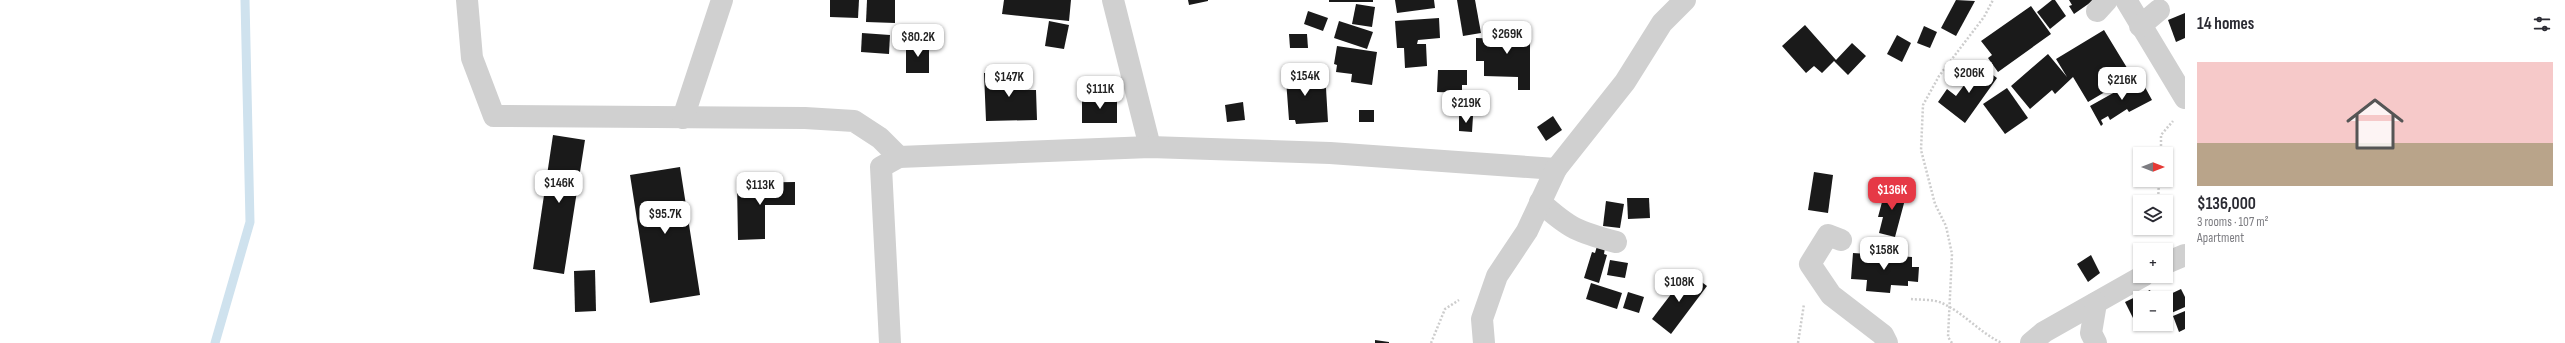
<!DOCTYPE html>
<html lang="en">
<head>
<meta charset="utf-8">
<style>
	body { margin:0; font-family:"Sofia Sans Condensed",sans-serif; background:#f2f2f3; color:#2b2b33; height:100vh; display:flex; flex-direction:column; font-size:15px; white-space:nowrap }
	* { box-sizing:border-box; margin:0 }
	p { font-size:13px; color:#7c7c81 }
	.icon { flex:none; width:22px; height:22px; fill:none; stroke:currentColor; stroke-width:2; stroke-linecap:round; stroke-linejoin:round }
	.map { position:relative; flex:1; overflow:hidden }
	.drawer { display:flex; flex-direction:column; background:#fff; width:380px }
	.drawer>* { flex:none }
	.needle { width:26px; rotate:90deg }
	.fabs { position:absolute; left:2133px; top:147px; display:grid; gap:8px }
	.fabs a { display:grid; place-items:center; width:40px; height:40px; border-radius:0px; background:#fff; box-shadow:0 1px 3px #0004; font-size:20px }
	.price { position:absolute; translate:-50% -34px; padding:0 9px; border-radius:8px; background:#fff; color:#222; font-size:13px; line-height:26px; filter:drop-shadow(0 1px 2px #0008) }
	.price::after { content:''; position:absolute; left:50%; top:24px; width:12px; height:9px; margin-left:-6px; background:inherit; clip-path:polygon(0 0,100% 0,50% 100%) }
	.price.on { background:#e63946; color:#fff }
	ul { padding:0; list-style:none }
	li { display:grid; align-content:center; gap:8px; height:212px; padding:0 12px }
	li+li { border-top:1px solid #e1e1e2 }
	li span { display:grid; place-items:center; height:124px; border-radius:0px; color:#555 }
	li>.icon { margin-inline-start:auto }
	span .icon { width:72px; height:72px; fill:#fffc; stroke-width:1 }
	li b { font-size:17px }
	h2 { display:flex; justify-content:space-between; align-items:center; height:48px; padding:0 12px; font-size:17px }
	main { display:flex; flex:1; min-height:0 }
	.map>svg:first-child { display:block }
	.lines { fill:none; stroke-linecap:round; stroke-linejoin:round }
	.stream { stroke:#cfe2ee; stroke-width:9 }
	.building { fill:#1a1a1a }
	.path { stroke:#cdcdcd; stroke-width:2.5; stroke-dasharray:2 2; stroke-linecap:butt }
	.minor { stroke:#d0d0d0; stroke-width:22 }
</style>
</head>
<body>
<main>
<div class="map">
<svg width="2185" height="343" viewBox="0 0 2185 343">
	<rect width="100%" height="100%" fill="#fff"/>
	<g class="lines">
		<path class="stream" d="M215,343L250,222L245,0"/>
	</g>
	<g class="building">
		<path d="M830,0H859L858,18L830,17Z"/>
		<path d="M867,0H895V23L866,22Z"/>
		<path d="M1004,0H1071L1069,21L1002,14Z"/>
		<path d="M1188,0H1208V1L1189,5Z"/>
		<rect x="1329" y="0" width="44" height="2"/>
		<path d="M1395,0H1434L1435,8L1397,13Z"/>
		<path d="M1457,0H1475L1481,33L1463,36Z"/>
		<path d="M1956,0L1975,1L1956,36L1941,28Z"/>
		<path d="M2052,0H2055L2066,16L2050,29L2037,12Z"/>
		<path d="M2069,0H2094L2074,14L2069,6L2072,5Z"/>
		<path d="M1356,4L1375,7L1372,27L1352,24Z"/>
		<path d="M2031,6L2051,34L1998,72L1988,58L1992,55L1981,41Z"/>
		<path d="M1308,11L1328,18L1323,31L1304,24Z"/>
		<path d="M2185,13V38L2176,42L2168,20Z"/>
		<path d="M1439,18L1440,38L1418,40L1417,44H1426L1427,66L1405,68L1404,48H1397L1395,21Z"/>
		<path d="M1049,21L1069,25L1064,49L1045,46Z"/>
		<path d="M1339,21L1373,32L1367,49L1334,38Z"/>
		<path d="M1805,25L1836,60L1852,43L1866,56L1848,75L1834,61L1822,73L1814,66L1806,73L1782,46Z"/>
		<path d="M1504,26L1530,27V90H1518V77L1484,76V61H1476V38L1504,39Z"/>
		<path d="M1924,26L1937,32L1930,48L1917,43Z"/>
		<path d="M2104,30L2132,76L2088,102L2073,77L2055,94L2052,90L2030,109L2011,86L2048,54L2067,77L2056,59Z"/>
		<path d="M862,33L890,35L889,54L861,52Z"/>
		<path d="M1289,34H1307L1308,48H1290Z"/>
		<path d="M1897,35L1911,43L1902,62L1887,54Z"/>
		<rect x="906" y="43" width="23" height="30"/>
		<path d="M1337,46L1377,52L1372,85L1351,82L1352,74L1336,72L1337,65L1334,64Z"/>
		<path d="M1310,65L1311,89L1326,88L1328,122L1296,124L1295,120H1289L1285,66Z"/>
		<path d="M1979,65L1997,78L1965,123L1938,102L1947,89L1956,96Z"/>
		<path d="M1438,70H1467V85H1462V93L1437,92Z"/>
		<path d="M1025,72L1026,90H1036L1037,120L986,121L984,73Z"/>
		<path d="M2140,78L2152,100L2129,112L2127,109L2110,120L2108,116L2101,120L2103,124L2101,126L2090,106Z"/>
		<path d="M2007,88L2028,118L2005,134L1983,104Z"/>
		<rect x="1082" y="96" width="35" height="27"/>
		<path d="M1243,102L1245,120L1227,122L1225,105Z"/>
		<rect x="1359" y="110" width="15" height="12"/>
		<path d="M1459,116H1473L1472,132L1459,131Z"/>
		<path d="M1553,116L1562,130L1546,141L1537,127Z"/>
		<path d="M553,135L585,140L564,274L533,269Z"/>
		<path d="M680,167L700,295L650,303L630,175Z"/>
		<path d="M1814,172L1833,175L1828,213L1808,210Z"/>
		<path d="M795,182V205H765V239L738,240L737,183Z"/>
		<path d="M1886,187L1907,192L1895,237L1879,233L1883,217H1878Z"/>
		<path d="M1627,198H1649L1650,218L1628,219Z"/>
		<path d="M1606,201L1624,204L1620,228L1603,226Z"/>
		<path d="M1597,246L1605,248L1604,254L1607,255L1599,283L1584,278L1592,252L1595,253Z"/>
		<path d="M1853,253L1912,257V267H1919L1918,282L1908,281V286L1891,285L1890,293L1866,291L1867,280L1851,279Z"/>
		<path d="M2091,255L2100,273L2088,282L2077,264Z"/>
		<path d="M1610,260L1628,263L1625,278L1607,275Z"/>
		<path d="M595,270L596,311L575,312L574,271Z"/>
		<path d="M1688,272L1707,286L1671,334L1652,319Z"/>
		<path d="M1591,283L1622,293L1617,309L1586,299Z"/>
		<path d="M2181,289L2185,297V307L2169,314L2166,308V298H2162Z"/>
		<path d="M2150,290L2153,298H2140V324H2148L2138,328L2125,302Z"/>
		<path d="M1628,292L1644,297L1639,313L1623,308Z"/>
		<path d="M2185,311V329L2179,332L2173,316Z"/>
		<path d="M1375,340L1389,342V343H1375Z"/>
	</g>
	<g class="lines">
		<g class="path">
			<path d="M2161,154V135L2173,121"/>
			<path d="M2158,202L2159,180"/>
			<path d="M2161,228L2164,235"/>
			<path d="M1911,299C1920,300 1933,299 1942,303C1964,313 1980,333 2002,343"/>
			<path d="M1431,343L1445,309L1459,300"/>
			<path d="M1798,343L1804,304"/>
			<path d="M1952,343L1948,337L1952,254L1946,226L1935,204L1921,150L1923,105L1939,76L1984,17L1993,0"/>
		</g>
		<g class="minor">
			<path d="M467,0L472,58L494,116L805,118L854,121L880,138L899,157"/>
			<path d="M1113,0L1150,147"/>
			<path d="M2126,0L2185,98"/>
			<path d="M2097,11L2107,0"/>
			<path d="M2140,26L2159,10"/>
			<path d="M683,118L722,0"/>
			<path d="M1540,202C1570,229 1578,232 1616,242"/>
			<path d="M1841,240L1828,235L1810,264L1831,295L1883,335L1887,343"/>
			<path d="M2166,263L2185,255"/>
			<path d="M890,343L881,167L899,157L1150,147L1330,153L1556,169"/>
			<path d="M1484,343L1482,319L1497,276L1527,231L1556,169L1625,82L1662,23L1685,0"/>
			<path d="M2031,343L2044,332L2143,276"/>
			<path d="M2096,343L2091,333L2096,303"/>
		</g>
	</g>
</svg>
<div class="fabs">
<a><svg class="needle" viewBox="-14 -14 28 28"><path d="M0-13l5 13h-10z" fill="#e53935"/><path d="M0 13l5-13h-10z" fill="#7c7c81"/></svg></a>
<a><svg class="icon" aria-label="layers" viewBox="0 0 24 24"><path d="M12 4l9 5-9 5-9-5zM3 14l9 5 9-5"/></svg></a>
<a>+</a>
<a>−</a>
</div>
<b class="price" style="left:1507px;top:55px">$269K</b>
<b class="price" style="left:918px;top:58px">$80.2K</b>
<b class="price" style="left:1969px;top:94px">$206K</b>
<b class="price" style="left:1305px;top:97px">$154K</b>
<b class="price" style="left:1009px;top:98px">$147K</b>
<b class="price" style="left:2122px;top:101px">$216K</b>
<b class="price" style="left:1100px;top:110px">$111K</b>
<b class="price" style="left:1466px;top:124px">$219K</b>
<b class="price" style="left:559px;top:204px">$146K</b>
<b class="price" style="left:760px;top:206px">$113K</b>
<b class="price on" style="left:1892px;top:211px">$136K</b>
<b class="price" style="left:665px;top:235px">$95.7K</b>
<b class="price" style="left:1884px;top:271px">$158K</b>
<b class="price" style="left:1679px;top:303px">$108K</b>
</div>
<section class="drawer">
<h2>14 homes<svg class="icon" aria-label="filters" viewBox="0 0 24 24"><path d="M4 7h16M4 17h16"/><circle cx="9" cy="7" r="2"/><circle cx="15" cy="17" r="2"/></svg></h2>
<ul>
<li><span style="background:linear-gradient(#f6c9c9 65%,#b9a48a 0)"><svg class="icon" aria-label="home" viewBox="0 0 24 24"><path d="M3 11l9-7 9 7M6 9v11h12V9"/></svg></span><div><b>$136,000</b><p>3 rooms · 107 m²</p><p>Apartment</p></div></li>
</ul>
</section>
</main>
</body>
</html>
